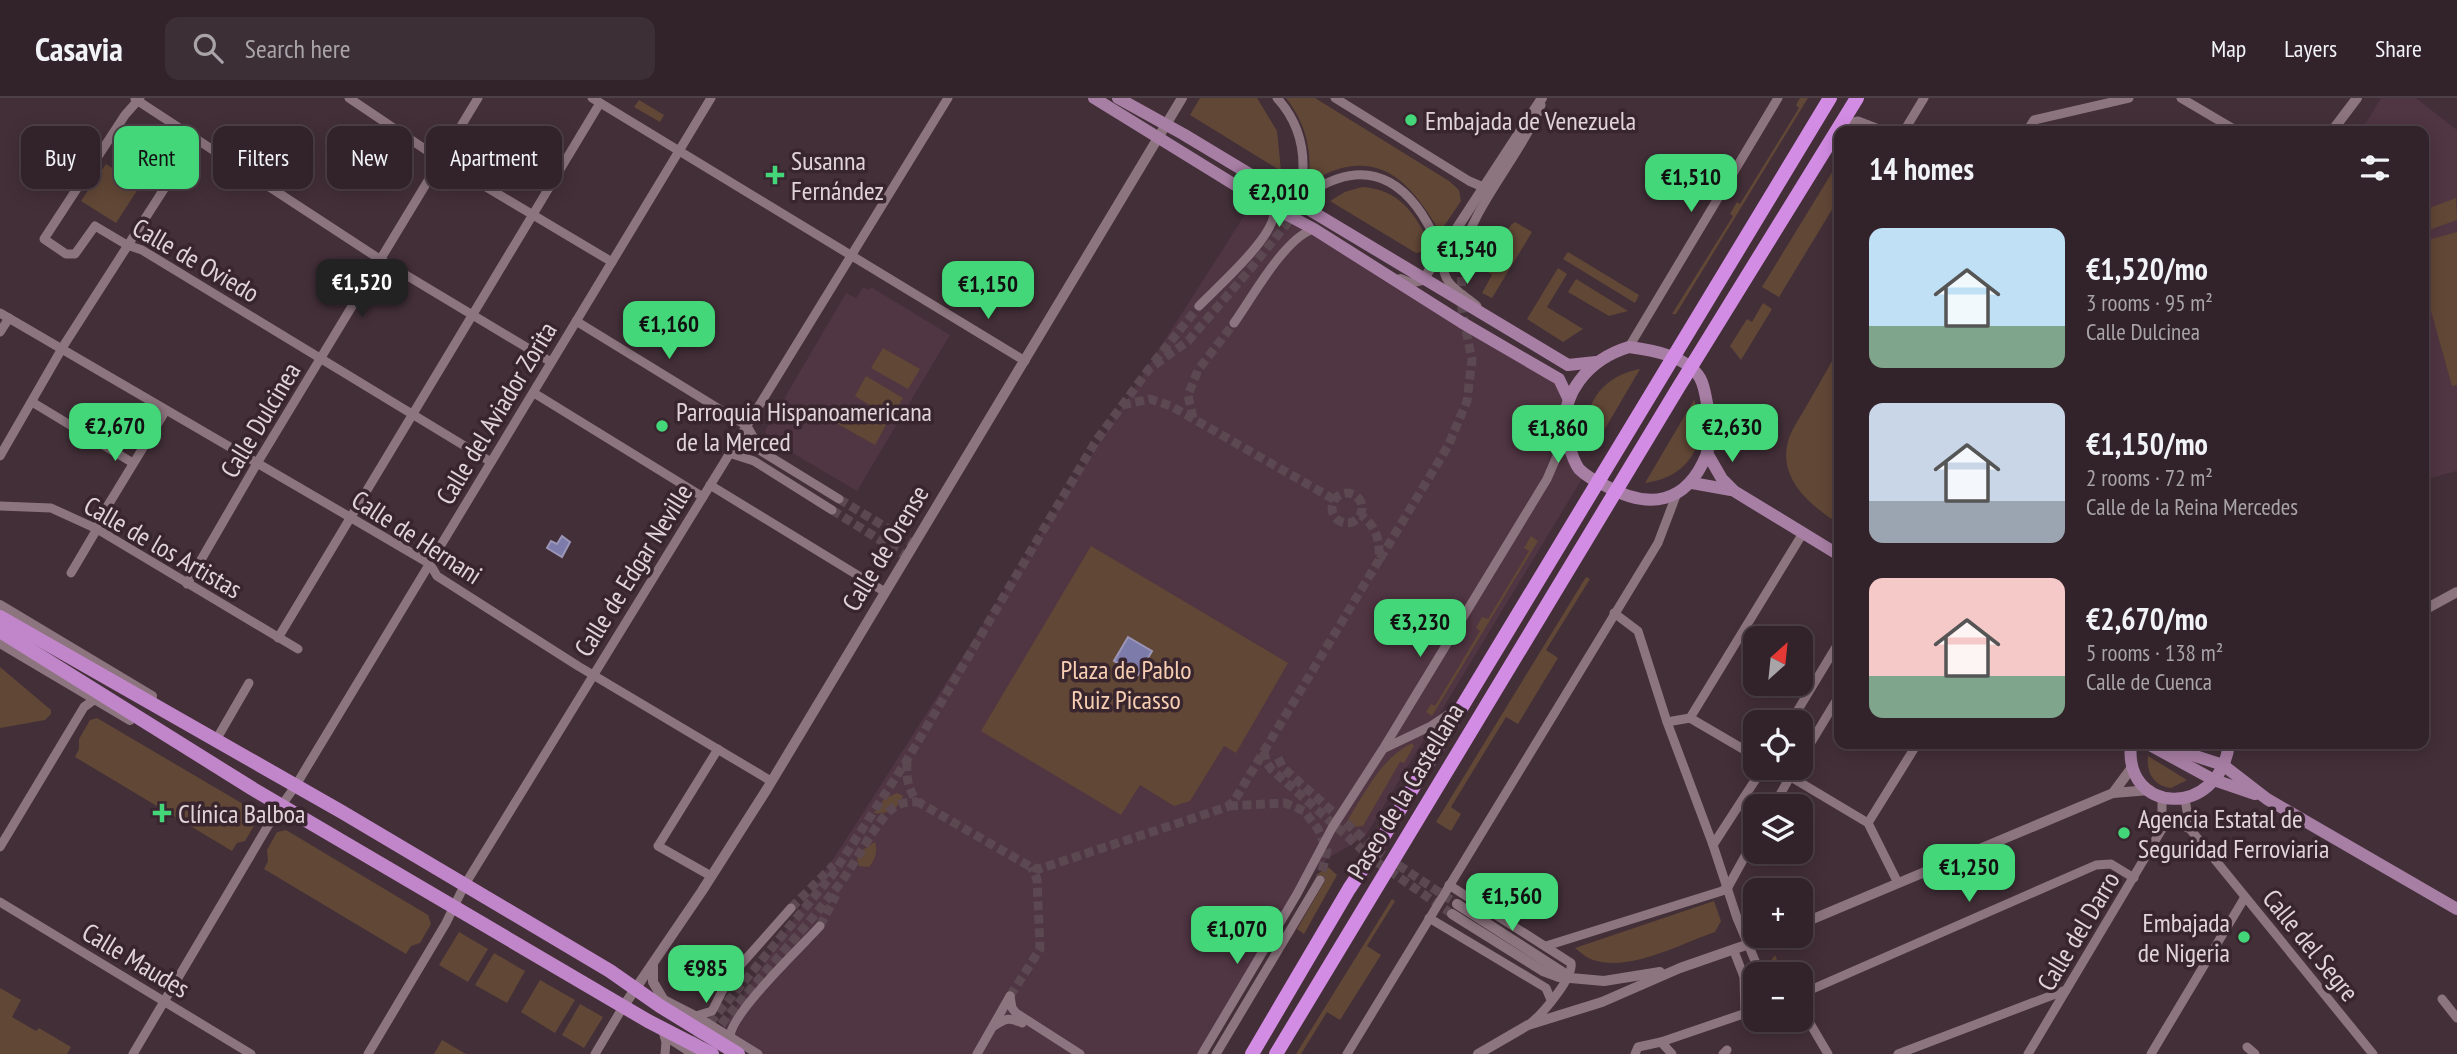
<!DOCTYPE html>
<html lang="en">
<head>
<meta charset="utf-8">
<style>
	body { margin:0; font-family:"PT Sans Narrow",sans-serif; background:#3d2f36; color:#f1f3f6; height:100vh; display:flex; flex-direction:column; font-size:26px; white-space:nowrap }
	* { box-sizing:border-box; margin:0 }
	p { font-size:23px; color:#a8a4a8 }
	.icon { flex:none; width:38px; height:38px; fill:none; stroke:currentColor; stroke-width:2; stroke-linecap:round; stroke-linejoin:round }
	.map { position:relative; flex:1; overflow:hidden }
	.drawer { position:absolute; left:1834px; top:28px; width:595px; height:623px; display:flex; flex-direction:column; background:#32232a; border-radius:14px; box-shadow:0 4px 18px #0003,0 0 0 2px #4d4047 }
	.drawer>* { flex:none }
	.guide { position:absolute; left:21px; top:28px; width:665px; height:63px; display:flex; gap:14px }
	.needle { width:46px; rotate:27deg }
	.fabs { position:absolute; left:1743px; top:528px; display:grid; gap:14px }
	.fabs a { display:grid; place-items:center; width:70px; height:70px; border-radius:14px; background:#32232a; box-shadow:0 4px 18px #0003,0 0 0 2px #4d4047; font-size:35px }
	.price { position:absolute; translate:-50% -60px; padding:0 16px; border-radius:14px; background:#44d77a; color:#111; font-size:23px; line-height:46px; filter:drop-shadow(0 2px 4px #0008) }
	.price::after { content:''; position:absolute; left:50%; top:42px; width:21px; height:16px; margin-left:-10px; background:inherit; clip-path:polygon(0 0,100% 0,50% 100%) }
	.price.selected { background:#222; color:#fff }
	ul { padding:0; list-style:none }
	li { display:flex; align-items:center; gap:21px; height:175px; padding:0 35px }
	li span { display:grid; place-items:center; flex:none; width:196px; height:140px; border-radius:14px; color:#555 }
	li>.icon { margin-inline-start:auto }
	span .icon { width:84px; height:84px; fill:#fffc; stroke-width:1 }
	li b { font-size:30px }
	h2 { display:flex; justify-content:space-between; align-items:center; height:84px; padding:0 35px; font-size:30px }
	.tag { padding:0 24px; border-radius:14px; background:#32232a; box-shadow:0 4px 18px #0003,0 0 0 2px #4d4047; font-size:24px; line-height:63px }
	.tag.selected { background:#44d77a; color:#111 }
	header { display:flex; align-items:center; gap:42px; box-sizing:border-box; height:98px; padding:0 35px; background:#32232a; border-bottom:2px solid #4d4047 }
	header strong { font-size:33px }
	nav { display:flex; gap:38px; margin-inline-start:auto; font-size:24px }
	.search { width:490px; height:63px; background:#3d2f36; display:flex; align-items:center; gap:18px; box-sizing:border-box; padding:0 24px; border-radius:14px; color:#a8a4a8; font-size:26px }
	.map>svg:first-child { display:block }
	.built { fill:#503542 }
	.green { fill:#614736 }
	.water { fill:#7d7baa; stroke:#9b96b8; stroke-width:2 }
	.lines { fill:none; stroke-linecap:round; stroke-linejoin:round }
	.minor-tunnel { stroke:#5b4850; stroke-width:9; stroke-dasharray:9 4.5; stroke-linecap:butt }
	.minor { stroke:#8d757f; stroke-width:9 }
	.tertiary { stroke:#8d757f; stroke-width:10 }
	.secondary { stroke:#a77ea4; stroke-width:12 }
	.primary { stroke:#c186ca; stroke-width:14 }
	.trunk { stroke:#d28ce3; stroke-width:14 }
	.poi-dot { fill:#44d77a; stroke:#38252e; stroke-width:2.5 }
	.labels { text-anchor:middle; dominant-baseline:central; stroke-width:7; stroke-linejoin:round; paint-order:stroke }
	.poi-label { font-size:26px; fill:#e1d4d9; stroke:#38252e; text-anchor:start }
	.street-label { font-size:26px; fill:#e1d4d9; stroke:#38252e }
	.park-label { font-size:26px; fill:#f8ceb3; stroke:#38252e }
</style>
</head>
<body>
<header>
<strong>Casavia</strong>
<div class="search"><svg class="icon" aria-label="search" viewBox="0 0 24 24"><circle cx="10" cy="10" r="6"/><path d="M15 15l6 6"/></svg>Search here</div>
<nav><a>Map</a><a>Layers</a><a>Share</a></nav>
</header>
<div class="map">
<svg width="2457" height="956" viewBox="0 0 2457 956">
	<rect width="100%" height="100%" fill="#432f38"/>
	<g class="built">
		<path d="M2381,0H2416L2457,32V373L2424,382V33H2361Z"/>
		<path d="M1252,98L1552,277L1569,302L1566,337L1585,376L1365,739L1328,760L1312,776L1202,956H758L718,936L852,732L1244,118Z"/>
		<path d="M863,189L869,192L871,189L950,237L857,393L767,340L765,333L846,195L856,200Z"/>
	</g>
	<g class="green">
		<path d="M1200,0H1257L1277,33L1281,73L1190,17Z"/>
		<path d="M1286,0H1315L1449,83L1459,92L1461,103L1440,134C1415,92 1386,52 1330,74C1322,77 1315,85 1308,89C1313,55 1307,27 1286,0Z"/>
		<path d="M1800,0H1808L1676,216H1672L1733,118L1730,116L1737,104L1740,106L1799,10L1796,7Z"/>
		<path d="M639,2L664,17L660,24L634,9Z"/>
		<path d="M1839,63V100L1779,199L1762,189Z"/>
		<path d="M106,66L140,88L116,125L81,103Z"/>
		<path d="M1362,89C1397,91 1415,114 1428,144L1426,153L1416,155L1330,103L1345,94Z"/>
		<path d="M2456,100L2457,122L2426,133L2424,112Z"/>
		<path d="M1515,124L1532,134L1492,200L1482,195L1492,177L1484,171L1511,127Z"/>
		<path d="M2457,134V287L2452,288L2424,188V143Z"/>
		<path d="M1568,154L1639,197L1635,205L1563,161Z"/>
		<path d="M1558,170L1567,176L1547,209L1583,231L1563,244L1527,221Z"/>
		<path d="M1576,181L1628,213L1609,218L1568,194Z"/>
		<path d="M1763,205L1772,211L1741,262L1730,248L1747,221L1752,224Z"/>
		<path d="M883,250L920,271L908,291L871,270Z"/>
		<path d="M1839,251V426C1810,407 1776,380 1789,340C1793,329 1801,318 1807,307C1818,288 1828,270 1839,251Z"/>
		<path d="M1640,271L1592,353C1576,313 1600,278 1640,271Z"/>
		<path d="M866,278L903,300L891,320L855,298Z"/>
		<path d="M1694,302C1711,344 1689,379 1645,385Z"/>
		<path d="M850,306L886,327L875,347L838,326Z"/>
		<path d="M1531,438L1538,443L1432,618L1426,614L1431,606L1435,608L1480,533L1476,530L1482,519L1488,521L1529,453L1524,450Z"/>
		<path d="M1091,448L1288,565L1236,655L1224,648L1190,703L1174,708L1140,687L1121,717L981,633Z"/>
		<path d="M1586,479L1590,481L1546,552L1558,560L1518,626L1506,619L1451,709L1461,716L1451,733L1436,724Z"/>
		<path d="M0,569L51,612V616L45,622L0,630Z"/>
		<path d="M97,620L255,713L258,721L245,743L237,745L232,753L75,659L79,651V641L90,622Z"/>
		<path d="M1412,645L1414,648L1404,665L1400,664L1363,728L1353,729L1346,725C1365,695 1380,661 1412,645Z"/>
		<path d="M2148,658L2187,682L2171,690C2154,688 2146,675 2148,658Z"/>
		<path d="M897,695L903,698C897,713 889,716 874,715L884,701Z"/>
		<path d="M286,732L428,817L431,826L420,845L411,848L406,856L264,771L268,763L267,752L277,734Z"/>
		<path d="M875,744C878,753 875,762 869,769L859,768L857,761L861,753Z"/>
		<path d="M1328,769L1337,777L1304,836L1297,831L1325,783L1316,777Z"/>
		<path d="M1392,801L1395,803L1367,848L1381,857L1340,922L1327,914L1301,956H1296Z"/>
		<path d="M1714,803L1721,823L1715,834C1680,846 1630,874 1593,862C1587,860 1581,855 1575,850Z"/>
		<path d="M459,834L488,851L468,884L439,867Z"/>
		<path d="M494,855L525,873L507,905L475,887Z"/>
		<path d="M1775,857L1783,877H1769L1766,869Z"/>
		<path d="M540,882L575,902L555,935L521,914Z"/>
		<path d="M0,890L21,902L12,919L36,933L39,930L71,949L67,956H0Z"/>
		<path d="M580,906L603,919L584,950L562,937Z"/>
		<path d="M442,942L466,956H434Z"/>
	</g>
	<g class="water">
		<path d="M562,438L570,444L562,459L547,450L551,443L557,446Z"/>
		<path d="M1128,539L1152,553L1138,577L1114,563Z"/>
	</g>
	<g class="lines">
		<g class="minor-tunnel">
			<path d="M1284,120L1302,84"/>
			<path d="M1154,264L1199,208"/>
			<path d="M1122,307L1150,301L1171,308L1335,402"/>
			<path d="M1193,320L1188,297L1198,272L1234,225"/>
			<circle cx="1347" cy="410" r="15"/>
			<path d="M839,401L915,447"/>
			<path d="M832,412L909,460"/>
			<path d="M1380,461L1448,348L1467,303L1472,262L1462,212L1461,160"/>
			<path d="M1264,653L1266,664L1272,672L1374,762L1452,816"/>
			<path d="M1278,660L1283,670L1380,755L1457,806"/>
			<path d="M907,664C906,680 908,692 918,704L1031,769L1039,771L1227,709L1234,703L1379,462C1380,443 1377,429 1361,417"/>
			<path d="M1229,708L1285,705L1304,713L1318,731L1327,753L1320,782"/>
			<path d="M791,810L834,767"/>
			<path d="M820,828L836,797"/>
			<path d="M1010,898L1040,851L1037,781L1031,769"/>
			<path d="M713,937C754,883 803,835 844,780C856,763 878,721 893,710C900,704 910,704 918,704"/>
			<path d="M684,956L833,776L907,662L1096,343L1149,271L1188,243L1252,169L1314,92"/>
		</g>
		<g class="minor">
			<path d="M140,0L125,17L44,141L66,156H75L95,128L127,147L142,152L491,364"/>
			<path d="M349,0L441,62L612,164"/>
			<path d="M592,0L1025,263"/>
			<path d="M1277,0C1299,24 1306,52 1302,84"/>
			<path d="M1335,0L1469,83L1483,89"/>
			<path d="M2181,0L2237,33"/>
			<path d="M135,1L381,162L551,264"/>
			<path d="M1841,27L1858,23L1884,33"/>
			<path d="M1904,33L1924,0"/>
			<path d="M2027,33L2034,22L2129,0"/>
			<path d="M1314,92C1374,55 1414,90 1438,147C1443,159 1441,173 1448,183C1455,193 1468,200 1477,208"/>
			<path d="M1461,160C1472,108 1521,58 1541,7"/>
			<path d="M1199,208C1216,190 1282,133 1273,110"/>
			<path d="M0,215L420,460L430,466L437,478L578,568L771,683"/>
			<path d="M576,223L747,328L761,353L839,401"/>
			<path d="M1234,225C1252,200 1285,139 1314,131"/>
			<path d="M0,234L9,220"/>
			<path d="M1629,249L1778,0"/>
			<path d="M534,295L703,399"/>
			<path d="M32,304L133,365"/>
			<path d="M729,355L754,363L832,412"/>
			<path d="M0,358L64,247L196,41"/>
			<path d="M710,387L885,494"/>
			<path d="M0,408L51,410L97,431L298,551"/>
			<path d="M71,475L97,431L99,422L166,312"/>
			<path d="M187,486L256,367L478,0"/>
			<path d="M1614,515L1638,533L1667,624L1713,747L1737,820L1761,877"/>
			<path d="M278,540L600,5"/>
			<path d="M1690,620L1803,435"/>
			<path d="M1667,624L1690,620L1755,658"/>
			<path d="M1790,625L1839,544"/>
			<path d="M216,642L249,585"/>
			<path d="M1385,650L1431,628L1458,610"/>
			<path d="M1801,661L1839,598"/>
			<path d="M1776,670L1868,725L1898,785"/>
			<path d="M2162,700V731"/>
			<path d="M2185,701L2190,731"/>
			<path d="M1773,709L1795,670"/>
			<path d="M1868,725L1917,646"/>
			<path d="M1713,747L1763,670"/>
			<path d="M0,749L84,609L95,601"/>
			<path d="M711,778L658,748L718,651"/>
			<path d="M1449,787L1571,865C1574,879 1543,915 1532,924"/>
			<path d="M1728,789L1755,740"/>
			<path d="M0,804L251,956"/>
			<path d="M1429,820L1546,890L1551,902"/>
			<path d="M1546,848L1722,793L1728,789"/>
			<path d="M1734,853L1744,879L1745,916"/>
			<path d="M1801,896L2096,767L2111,766L2134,780"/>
			<path d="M657,898L696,918L758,956"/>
			<path d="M1010,898L1012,910L1016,915L1080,956"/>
			<path d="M2442,901L2457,920"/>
			<path d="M1801,910L1828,956"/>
			<path d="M696,918L712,913L729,880L791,810"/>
			<path d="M994,928C1006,920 1009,919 1022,925"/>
			<path d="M664,937L666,944L665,956"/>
			<path d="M730,939C730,916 802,848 820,828"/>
			<path d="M668,940L693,956"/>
			<path d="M1661,944L1672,956"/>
			<path d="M2247,949L2255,956"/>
			<path d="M133,956L272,721L296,687L711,0"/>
			<path d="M368,956L446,825L464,788L948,0"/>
			<path d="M595,956L623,909"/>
			<path d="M977,956L1010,898"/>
			<path d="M1202,956L1297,796L1332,730L1383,651L1547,381L1566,337"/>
			<path d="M1216,956L1320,782"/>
			<path d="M1347,956L1658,445L1677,395"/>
			<path d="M1635,956L1638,949L1661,944L1755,912"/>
			<path d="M1723,956L1727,952"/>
			<path d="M1898,956L2066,892"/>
			<path d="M2028,956L2162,731L2173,723L2190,731L2373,956"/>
			<path d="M2151,956L2245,799"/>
		</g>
		<g class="tertiary">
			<path d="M2332,33L2357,0"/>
			<path d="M1400,181L1410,185L1423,182L1542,0"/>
			<path d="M0,507L152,598"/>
			<path d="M2424,512L2457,494"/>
			<path d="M0,545L130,622"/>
			<path d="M2113,695L2133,668"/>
			<path d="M1457,806L1567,877"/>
			<path d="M1452,816L1543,873L1559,879L1604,883L1660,874"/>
			<path d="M1801,826L2113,695L2150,692"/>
			<path d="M653,868V884L663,901"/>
			<path d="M623,909L702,793L767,691L1182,0"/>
			<path d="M1478,956L1528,927L1602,904L1680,870L1772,838"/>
		</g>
		<g class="secondary">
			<path d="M1094,0L1261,103L1314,131L1461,224L1552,277L1559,281L1569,302"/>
			<path d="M1118,0L1183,36L1568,267L1596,264"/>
			<path d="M1629,249C1652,252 1687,258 1700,280C1705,289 1706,301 1708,311C1712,325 1711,344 1706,358C1686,406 1649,412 1606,388C1597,384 1586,378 1579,371C1573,363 1570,351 1567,341C1557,297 1589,261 1629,249Z"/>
			<path d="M1707,355L1722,381L1734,393L1839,457"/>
			<path d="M1692,385L1731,392"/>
			<path d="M2131,646C2123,717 2219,721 2229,646"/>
			<path d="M2148,646L2214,682L2255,696"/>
			<path d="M2158,646L2223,667L2267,701L2457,811"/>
		</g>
		<g class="primary">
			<path d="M0,519L342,714L610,873L660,908L738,956"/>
			<path d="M0,533L253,691L648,923L712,956"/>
		</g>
		<g class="trunk">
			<path d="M1252,956L1349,791L1379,746L1830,0"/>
			<path d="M1276,956L1678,290L1857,0"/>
		</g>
	</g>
	<g class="poi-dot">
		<circle cx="1411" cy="22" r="7"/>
		<path d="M771.5 66.5h7v7h7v7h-7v7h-7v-7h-7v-7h7z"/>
		<circle cx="662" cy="328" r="7"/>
		<path d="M158.5 704.5h7v7h7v7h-7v7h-7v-7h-7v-7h7z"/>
		<circle cx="2124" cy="735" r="7"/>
		<circle cx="2244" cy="839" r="7"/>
	</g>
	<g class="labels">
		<g class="poi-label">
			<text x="1425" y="22">Embajada de Venezuela</text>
			<text x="791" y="62">Susanna<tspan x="791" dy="30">Fernández</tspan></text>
			<text x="676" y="313">Parroquia Hispanoamericana<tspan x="676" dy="30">de la Merced</tspan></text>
			<text x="178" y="715">Clínica Balboa</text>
			<text x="2138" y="720">Agencia Estatal de<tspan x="2138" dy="30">Seguridad Ferroviaria</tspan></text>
			<text x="2230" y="824" text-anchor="end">Embajada<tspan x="2230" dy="30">de Nigeria</tspan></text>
		</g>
		<g class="street-label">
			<text transform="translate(196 162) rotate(30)">Calle de Oviedo</text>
			<text transform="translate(496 315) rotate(-59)">Calle del Aviador Zorita</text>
			<text transform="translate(260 322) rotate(-59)">Calle Dulcinea</text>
			<text transform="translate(417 439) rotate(33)">Calle de Hernani</text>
			<text transform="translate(163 449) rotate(30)">Calle de los Artistas</text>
			<text transform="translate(885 450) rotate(-59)">Calle de Orense</text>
			<text transform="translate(633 472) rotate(-58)">Calle de Edgar Neville</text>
			<text transform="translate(1405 693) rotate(-59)">Paseo de la Castellana</text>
			<text transform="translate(2078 833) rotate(-59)">Calle del Darro</text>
			<text transform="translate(2311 847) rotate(51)">Calle del Segre</text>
			<text transform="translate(136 862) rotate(31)">Calle Maudes</text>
		</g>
		<g class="park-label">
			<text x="1126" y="571">Plaza de Pablo<tspan x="1126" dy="30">Ruiz Picasso</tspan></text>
		</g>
	</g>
</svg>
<div class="fabs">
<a><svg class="needle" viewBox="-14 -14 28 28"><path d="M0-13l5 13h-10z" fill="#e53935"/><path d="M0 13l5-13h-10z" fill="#a8a4a8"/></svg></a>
<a><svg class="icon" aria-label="locate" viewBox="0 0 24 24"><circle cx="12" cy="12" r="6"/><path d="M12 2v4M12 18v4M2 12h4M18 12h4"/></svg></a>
<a><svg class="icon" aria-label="layers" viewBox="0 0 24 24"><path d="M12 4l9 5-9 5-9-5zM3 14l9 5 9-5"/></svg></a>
<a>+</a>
<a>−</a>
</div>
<b class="price" style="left:1691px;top:116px">€1,510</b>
<b class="price" style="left:1279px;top:131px">€2,010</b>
<b class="price" style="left:1467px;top:188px">€1,540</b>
<b class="price selected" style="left:362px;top:221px">€1,520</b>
<b class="price" style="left:988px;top:223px">€1,150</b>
<b class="price" style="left:669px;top:263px">€1,160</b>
<b class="price" style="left:115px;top:365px">€2,670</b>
<b class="price" style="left:1732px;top:366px">€2,630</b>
<b class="price" style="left:1558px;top:367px">€1,860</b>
<b class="price" style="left:1420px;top:561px">€3,230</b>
<b class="price" style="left:1969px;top:806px">€1,250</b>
<b class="price" style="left:1512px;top:835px">€1,560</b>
<b class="price" style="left:1237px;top:868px">€1,070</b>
<b class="price" style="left:706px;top:907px">€985</b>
<div class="guide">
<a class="tag">Buy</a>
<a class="tag selected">Rent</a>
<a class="tag">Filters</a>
<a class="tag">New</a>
<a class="tag">Apartment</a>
</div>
<section class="drawer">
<h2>14 homes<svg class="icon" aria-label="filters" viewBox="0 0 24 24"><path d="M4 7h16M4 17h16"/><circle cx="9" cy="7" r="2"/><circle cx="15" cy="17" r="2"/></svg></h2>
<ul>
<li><span style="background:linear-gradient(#bfe0f5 70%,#7fa58c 0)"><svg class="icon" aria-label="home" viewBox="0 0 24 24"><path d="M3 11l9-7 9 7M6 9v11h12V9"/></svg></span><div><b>€1,520/mo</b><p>3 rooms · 95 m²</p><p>Calle Dulcinea</p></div></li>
<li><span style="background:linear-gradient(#c9d6e8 70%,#9aa5b1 0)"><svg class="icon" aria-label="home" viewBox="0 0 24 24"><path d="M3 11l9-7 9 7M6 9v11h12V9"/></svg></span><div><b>€1,150/mo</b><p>2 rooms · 72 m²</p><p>Calle de la Reina Mercedes</p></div></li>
<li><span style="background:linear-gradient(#f6c9c9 70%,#7fa58c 0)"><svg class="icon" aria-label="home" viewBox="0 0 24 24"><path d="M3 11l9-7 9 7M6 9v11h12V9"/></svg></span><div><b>€2,670/mo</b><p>5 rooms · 138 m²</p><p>Calle de Cuenca</p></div></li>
</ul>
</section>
</div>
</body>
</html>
